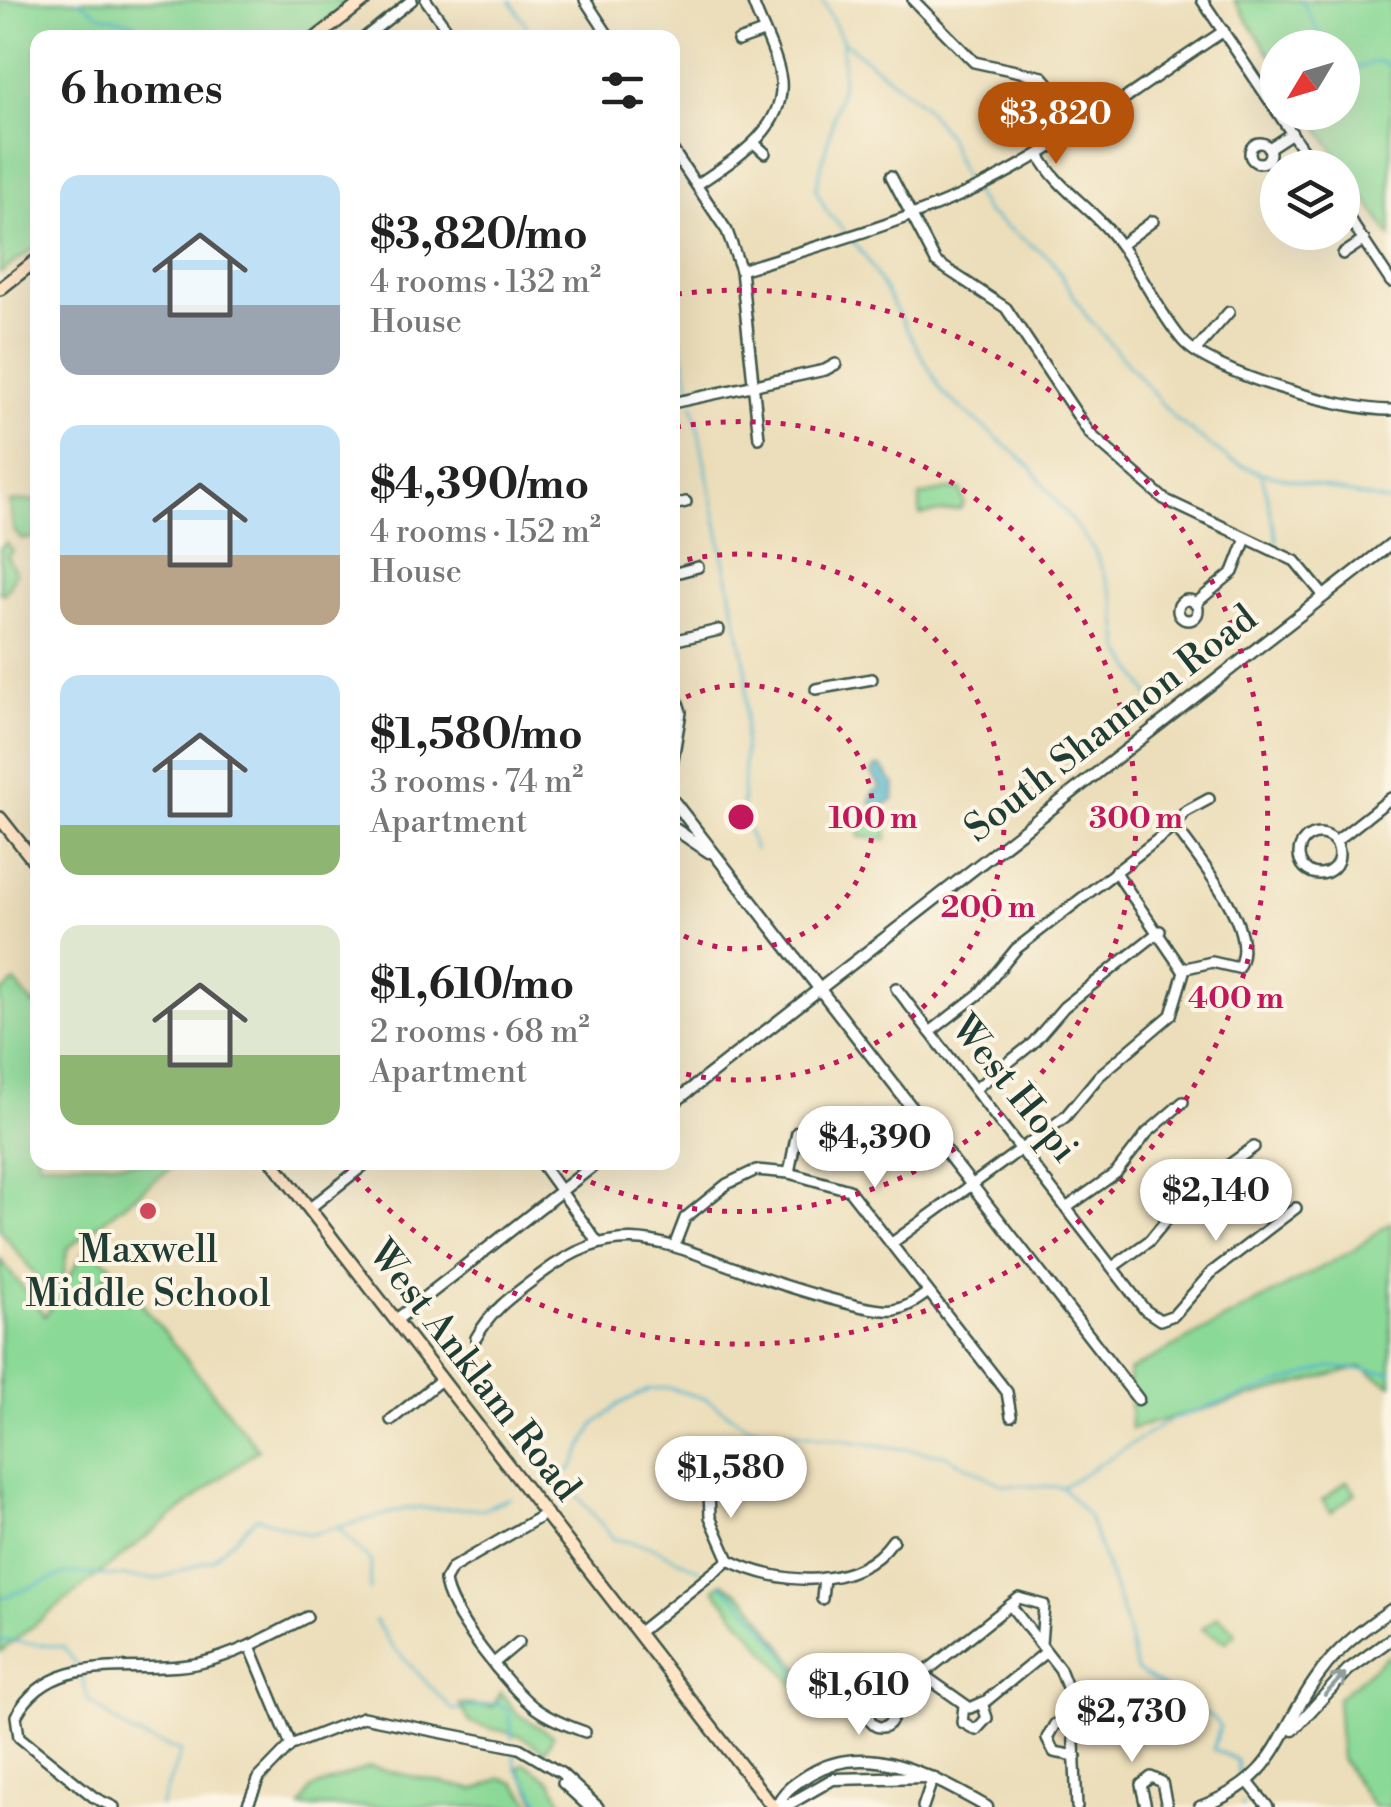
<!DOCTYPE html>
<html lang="en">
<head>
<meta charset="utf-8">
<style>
	body { margin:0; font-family:"Libre Bodoni",serif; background:#f2f2f2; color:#222; height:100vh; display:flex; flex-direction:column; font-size:38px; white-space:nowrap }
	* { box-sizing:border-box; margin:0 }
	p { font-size:32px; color:#767676 }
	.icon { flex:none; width:55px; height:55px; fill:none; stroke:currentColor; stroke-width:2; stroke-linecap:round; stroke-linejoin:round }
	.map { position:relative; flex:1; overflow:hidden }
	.panel { position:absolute; left:30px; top:30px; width:650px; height:1140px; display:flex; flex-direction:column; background:#fff; border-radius:20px; box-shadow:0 10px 40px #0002 }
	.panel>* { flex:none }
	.needle { width:65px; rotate:232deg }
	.tools { position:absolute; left:1260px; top:30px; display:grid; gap:20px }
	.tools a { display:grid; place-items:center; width:100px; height:100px; border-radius:50%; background:#fff; box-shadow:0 10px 40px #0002; font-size:50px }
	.price { position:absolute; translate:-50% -85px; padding:0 22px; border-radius:35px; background:#fff; color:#222; font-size:32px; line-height:65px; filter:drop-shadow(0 2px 5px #0008) }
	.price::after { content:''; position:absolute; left:50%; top:60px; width:30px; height:22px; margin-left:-15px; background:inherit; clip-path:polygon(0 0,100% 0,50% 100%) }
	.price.selected { background:#b45309; color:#fff }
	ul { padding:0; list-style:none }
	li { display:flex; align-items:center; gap:30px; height:250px; padding:0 30px }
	li span { display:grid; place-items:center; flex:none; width:280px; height:200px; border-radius:20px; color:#555 }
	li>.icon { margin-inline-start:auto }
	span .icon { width:120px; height:120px; fill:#fffc; stroke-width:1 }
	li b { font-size:42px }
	h2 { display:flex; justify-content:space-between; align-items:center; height:120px; padding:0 30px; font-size:42px }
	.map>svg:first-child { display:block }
	.green { fill:#8bd997; stroke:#558b66; stroke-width:2.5 }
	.water { fill:#4db4cb; stroke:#367880; stroke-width:2.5 }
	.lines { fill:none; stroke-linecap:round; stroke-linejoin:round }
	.stream { stroke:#4db4cb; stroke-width:2.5 }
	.minor-casing { stroke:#3e5548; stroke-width:14 }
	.tertiary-casing { stroke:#3e5548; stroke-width:15 }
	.secondary-casing { stroke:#3e5548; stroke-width:16 }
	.minor { stroke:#fff; stroke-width:9 }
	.tertiary { stroke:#fff; stroke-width:10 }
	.secondary { stroke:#ffe4c6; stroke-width:11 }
	.oneway { stroke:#8f9e9a }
	.ring { fill:none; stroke:#c2185b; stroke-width:5; stroke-dasharray:5 10 }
	.poi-dot { fill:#d1495b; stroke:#fcf5e5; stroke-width:4 }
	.labels { text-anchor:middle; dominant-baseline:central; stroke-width:8; stroke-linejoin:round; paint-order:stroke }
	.street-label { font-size:38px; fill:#1f3d34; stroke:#fcf5e5 }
	.poi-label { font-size:38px; fill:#1f3d34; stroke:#fcf5e5 }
	.centre { fill:#c2185b; stroke:#fcf5e5; stroke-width:5 }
	.ring-label { font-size:30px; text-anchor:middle; font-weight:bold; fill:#c2185b; stroke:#fcf5e5; stroke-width:8; stroke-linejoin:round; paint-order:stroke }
</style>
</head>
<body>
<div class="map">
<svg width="1391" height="1807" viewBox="0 0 1391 1807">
	<rect width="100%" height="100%" fill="#fcf5e5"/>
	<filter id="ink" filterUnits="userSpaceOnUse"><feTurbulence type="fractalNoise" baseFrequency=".01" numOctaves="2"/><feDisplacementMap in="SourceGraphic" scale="20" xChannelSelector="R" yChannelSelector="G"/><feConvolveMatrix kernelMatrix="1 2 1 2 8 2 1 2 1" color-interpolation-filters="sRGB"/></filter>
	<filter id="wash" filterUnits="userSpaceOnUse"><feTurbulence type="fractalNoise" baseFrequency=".0048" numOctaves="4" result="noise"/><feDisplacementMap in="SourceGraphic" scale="40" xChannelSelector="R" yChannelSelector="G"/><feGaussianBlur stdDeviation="2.25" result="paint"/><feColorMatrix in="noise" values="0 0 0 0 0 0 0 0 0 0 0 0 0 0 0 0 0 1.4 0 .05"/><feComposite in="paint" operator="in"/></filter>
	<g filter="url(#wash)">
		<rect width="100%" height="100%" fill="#ecdeba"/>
		<g class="green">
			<path d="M0,0H355L306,37L38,38L37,246L0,273Z"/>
			<path d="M1234,0H1391V237L1309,113L1342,112V48H1278L1277,65Z"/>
			<path d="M952,489L961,490L964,504L960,509L920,515V496Z"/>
			<path d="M37,500V538L21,539L13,529L10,502Z"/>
			<path d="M6,543L13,551L7,556L16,573L5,593H0V548Z"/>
			<path d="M862,819L887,821V839L859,837Z"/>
			<path d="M15,982L33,1005L37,1002L38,1162L177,1163L67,1249L62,1288L87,1248L112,1265L101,1283L121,1298L129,1288L258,1449L0,1652V1259L45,1316L55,1300L0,1230V994Z"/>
			<path d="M1391,1222V1385L1361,1367L1131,1429L1129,1371L1354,1250Z"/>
			<path d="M1347,1481L1356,1493L1331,1512L1322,1500Z"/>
			<path d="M723,1582L748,1600L811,1685L801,1693L714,1589Z"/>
			<path d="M1218,1616L1236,1632L1226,1642L1202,1629Z"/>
			<path d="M1387,1656L1391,1659V1807H1373L1341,1759L1337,1699Z"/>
			<path d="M500,1692L517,1713L553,1736L545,1751L521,1736L470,1723L460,1704L493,1707Z"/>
			<path d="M525,1763L552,1782L565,1807H540L518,1767Z"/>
			<path d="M370,1767L476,1790L501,1778L515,1783L535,1807H301L311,1789Z"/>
		</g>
		<path class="water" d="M875,767H882L895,785L894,799L879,808L870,802L873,792L881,788L872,774Z"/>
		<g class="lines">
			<g class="stream">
				<path d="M78,0L100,15L135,23L149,38"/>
				<path d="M510,0L534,38"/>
				<path d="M822,0L843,41L923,105L947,135L963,177L987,213L1051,259L1085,314L1175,419L1231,461L1258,472L1391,503"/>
				<path d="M1301,0L1318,31L1338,48"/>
				<path d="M843,42L842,83L816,189L827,212L845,232"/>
				<path d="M1342,52L1356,68L1378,61L1391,66"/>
				<path d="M850,238L867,259L943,393L1029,465L1094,550L1114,598L1121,650L1158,708"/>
				<path d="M672,301L692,396"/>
				<path d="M693,404L747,673L742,814L755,850"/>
				<path d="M1262,475L1277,541"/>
				<path d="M565,1481L614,1539L650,1546L699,1570"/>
				<path d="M549,1487L573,1467L594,1425L619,1404L650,1389L669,1388L706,1399L747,1426L945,1455L1003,1485L1062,1487L1172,1419L1330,1367L1391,1372"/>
				<path d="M1062,1487L1089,1517L1125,1620L1136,1670L1213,1718L1220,1727L1213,1749L1237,1760L1239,1777"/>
				<path d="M339,1529L371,1562L370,1590"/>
				<path d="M720,1583C744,1601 816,1676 797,1706"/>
				<path d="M0,1599L67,1573L157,1579L213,1559L257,1517L309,1535L409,1508L482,1509L510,1498"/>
				<path d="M375,1620L391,1645L453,1710L498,1703L508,1710L512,1739"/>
				<path d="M0,1640L63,1647L79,1667"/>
				<path d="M82,1674L88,1700L132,1734L181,1751L160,1807"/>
				<path d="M514,1754L516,1767L544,1807"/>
				<path d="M1242,1804V1807"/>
			</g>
		</g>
	</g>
	<g filter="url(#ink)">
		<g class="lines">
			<g class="minor-casing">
				<g id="minor">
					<path d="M426,0L453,38"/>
					<path d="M585,0L610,38"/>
					<path d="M913,0L974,62L1043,77L1083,124"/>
					<path d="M1202,0L1315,168"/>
					<path d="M364,38L412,0"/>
					<path d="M738,41L763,32"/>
					<path d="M754,143L765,153"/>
					<circle cx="1260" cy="153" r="10"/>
					<path d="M1269,148L1292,133"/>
					<path d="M672,149L727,231L741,270L759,438"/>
					<path d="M1039,155C1057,188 1087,204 1111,233C1139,266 1155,308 1183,341C1212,374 1347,411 1391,410"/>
					<path d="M891,176L936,262L1006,308L1090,434L1164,499L1295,561L1324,596"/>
					<path d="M697,185C731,161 785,131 781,81C778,55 760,24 752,0"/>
					<path d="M1342,208L1391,282"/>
					<path d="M1121,245L1153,221"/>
					<path d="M1343,254L1364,240"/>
					<path d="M741,270C821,245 903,223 979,187C1065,145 1144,83 1224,31"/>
					<path d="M1195,351L1229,312"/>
					<path d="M672,403L825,370L836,364"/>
					<path d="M672,505L686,502"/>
					<path d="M672,574L698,567"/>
					<circle cx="1188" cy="610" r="10"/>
					<path d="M1195,604L1233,572L1245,541"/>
					<path d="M672,641L719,630"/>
					<path d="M672,684L681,712L672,765"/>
					<path d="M816,689L872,679"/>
					<path d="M1175,826C1197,858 1261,929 1238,968L1212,962L1182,969"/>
					<circle cx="1319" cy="854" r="20"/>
					<path d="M1335,842L1391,798"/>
					<path d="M896,988L1145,1310L1160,1320L1174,1315L1212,1272L1296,1208"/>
					<path d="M930,1032L979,994L1016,949L1175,826L1185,812L1209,799"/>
					<path d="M975,1089L1033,1043L1064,1007L1160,931"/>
					<path d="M540,1162L598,1243"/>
					<path d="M789,1173L797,1132"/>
					<path d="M1069,1206L1116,1173L1147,1133L1183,1102"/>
					<path d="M310,1208L368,1162"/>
					<path d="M892,1243L1065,1117L1099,1076L1171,1015L1184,972L1115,871"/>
					<path d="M675,1244L685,1218L727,1184L756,1170L789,1173L849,1190L1007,1392L1011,1416"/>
					<path d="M1114,1266L1149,1241L1186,1196L1254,1147"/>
					<path d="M476,1338C492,1309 513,1295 540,1275C618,1215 665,1243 746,1272C773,1282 869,1314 894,1310C907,1308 917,1300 927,1293"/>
					<path d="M391,1420L442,1379"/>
					<path d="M709,1490L710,1517L729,1560"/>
					<path d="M729,1560C780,1586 858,1591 893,1540"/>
					<path d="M445,1580C447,1611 510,1689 535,1708C550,1719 568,1726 585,1732"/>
					<path d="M445,1580L452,1568L547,1513"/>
					<path d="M822,1599L824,1578"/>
					<path d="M1010,1605L1060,1669L1072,1700L1077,1807"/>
					<path d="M639,1632L729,1560"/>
					<path d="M250,1646L291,1745"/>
					<path d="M494,1663L519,1642"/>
					<path d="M922,1674L970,1708L986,1701L1046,1652"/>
					<circle cx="881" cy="1715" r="12"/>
					<path d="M886,1703L1019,1598L1044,1605L1041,1644"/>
					<path d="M964,1706L962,1722L976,1730L987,1718L982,1703"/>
					<path d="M1073,1722L1055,1724L1047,1738L1054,1752L1076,1756"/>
					<path d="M1248,1782L1268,1807"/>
					<path d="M563,1783L589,1807"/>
					<path d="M114,1807L95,1798L19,1737L16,1716C54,1647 137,1677 200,1663C238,1654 272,1635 307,1617"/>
					<path d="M247,1807L259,1778L291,1745L363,1717L519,1748L561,1773L598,1807"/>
					<path d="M923,1807L933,1777"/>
					<path d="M1146,1807L1141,1785L1151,1777L1162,1782L1167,1807"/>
				</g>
			</g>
			<g class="tertiary-casing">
				<g id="tertiary">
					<path d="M672,799L1138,1399"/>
					<path d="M672,827L709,852"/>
					<path d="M672,1104L1391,544"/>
					<path d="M396,1320L598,1162"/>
					<path d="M1293,1730L1348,1670L1391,1639"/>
					<path d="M777,1807C782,1791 796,1783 810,1774C869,1739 933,1777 987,1807"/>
					<path d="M784,1807L833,1779L927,1777"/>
					<path d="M1200,1807C1281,1777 1276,1731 1321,1672C1339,1647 1365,1627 1391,1610"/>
				</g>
			</g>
			<g class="secondary-casing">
				<g id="secondary">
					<path d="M316,38L365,0"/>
					<path d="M0,289L38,259"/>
					<path d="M0,818L38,866"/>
					<path d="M273,1162L773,1807"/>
				</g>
			</g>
			<use href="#minor" class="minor"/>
			<use href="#tertiary" class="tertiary"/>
			<use href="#secondary" class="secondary"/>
		</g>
		<defs><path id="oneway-shaft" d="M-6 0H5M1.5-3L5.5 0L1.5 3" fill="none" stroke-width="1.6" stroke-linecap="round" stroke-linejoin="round" transform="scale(2.5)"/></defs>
		<use class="oneway" href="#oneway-shaft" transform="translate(1335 1684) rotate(-47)"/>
	</g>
	<g class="ring">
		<path d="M673 704A132 132 0 1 1 673 930"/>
		<path d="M673 563A263 263 0 1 1 673 1071"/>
		<path d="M676 427A395 395 0 1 1 553 1164"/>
		<path d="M677 294A527 527 0 1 1 343 1163"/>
	</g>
	<circle class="poi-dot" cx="148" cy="1211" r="10"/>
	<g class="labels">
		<g class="street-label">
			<text transform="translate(1111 724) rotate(-38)">South Shannon Road</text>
			<text transform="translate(1014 1089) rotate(51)">West Hopi</text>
			<text transform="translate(474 1371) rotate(52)">West Anklam Road</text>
		</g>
		<g class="poi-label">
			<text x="148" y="1250">Maxwell<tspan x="148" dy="44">Middle School</tspan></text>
		</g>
	</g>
	<circle cx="741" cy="817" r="15" class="centre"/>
	<g class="ring-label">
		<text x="873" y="828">100 m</text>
		<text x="1136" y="828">300 m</text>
		<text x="988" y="917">200 m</text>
		<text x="1236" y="1008">400 m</text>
	</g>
</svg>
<div class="tools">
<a><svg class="needle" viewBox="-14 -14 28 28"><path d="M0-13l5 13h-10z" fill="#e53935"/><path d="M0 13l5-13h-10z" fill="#767676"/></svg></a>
<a><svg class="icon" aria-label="layers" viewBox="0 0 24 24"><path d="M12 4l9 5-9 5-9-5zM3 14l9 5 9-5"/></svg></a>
</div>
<b class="price selected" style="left:1056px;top:167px">$3,820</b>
<b class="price" style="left:875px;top:1191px">$4,390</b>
<b class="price" style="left:1216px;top:1244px">$2,140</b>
<b class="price" style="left:731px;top:1521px">$1,580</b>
<b class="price" style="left:859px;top:1738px">$1,610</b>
<b class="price" style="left:1132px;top:1765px">$2,730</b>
<section class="panel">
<h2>6 homes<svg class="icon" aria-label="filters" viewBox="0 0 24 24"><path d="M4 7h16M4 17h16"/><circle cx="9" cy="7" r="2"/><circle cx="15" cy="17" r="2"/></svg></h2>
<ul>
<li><span style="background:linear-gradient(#bfe0f5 65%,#9aa5b1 0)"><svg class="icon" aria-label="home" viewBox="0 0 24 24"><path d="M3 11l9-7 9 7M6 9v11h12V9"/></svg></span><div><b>$3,820/mo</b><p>4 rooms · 132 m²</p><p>House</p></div></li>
<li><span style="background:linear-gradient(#bfe0f5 65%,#b9a48a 0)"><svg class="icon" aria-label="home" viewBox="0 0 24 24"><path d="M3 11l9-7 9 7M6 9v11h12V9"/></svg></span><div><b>$4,390/mo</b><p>4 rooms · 152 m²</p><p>House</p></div></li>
<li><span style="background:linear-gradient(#bfe0f5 75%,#8fb573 0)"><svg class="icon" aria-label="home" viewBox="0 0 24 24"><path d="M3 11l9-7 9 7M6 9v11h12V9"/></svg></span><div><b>$1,580/mo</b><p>3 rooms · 74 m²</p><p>Apartment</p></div></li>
<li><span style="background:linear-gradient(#dfe7d0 65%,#8fb573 0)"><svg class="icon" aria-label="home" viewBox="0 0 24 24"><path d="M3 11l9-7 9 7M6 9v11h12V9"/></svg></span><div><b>$1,610/mo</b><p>2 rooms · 68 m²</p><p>Apartment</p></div></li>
</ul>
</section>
</div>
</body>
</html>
